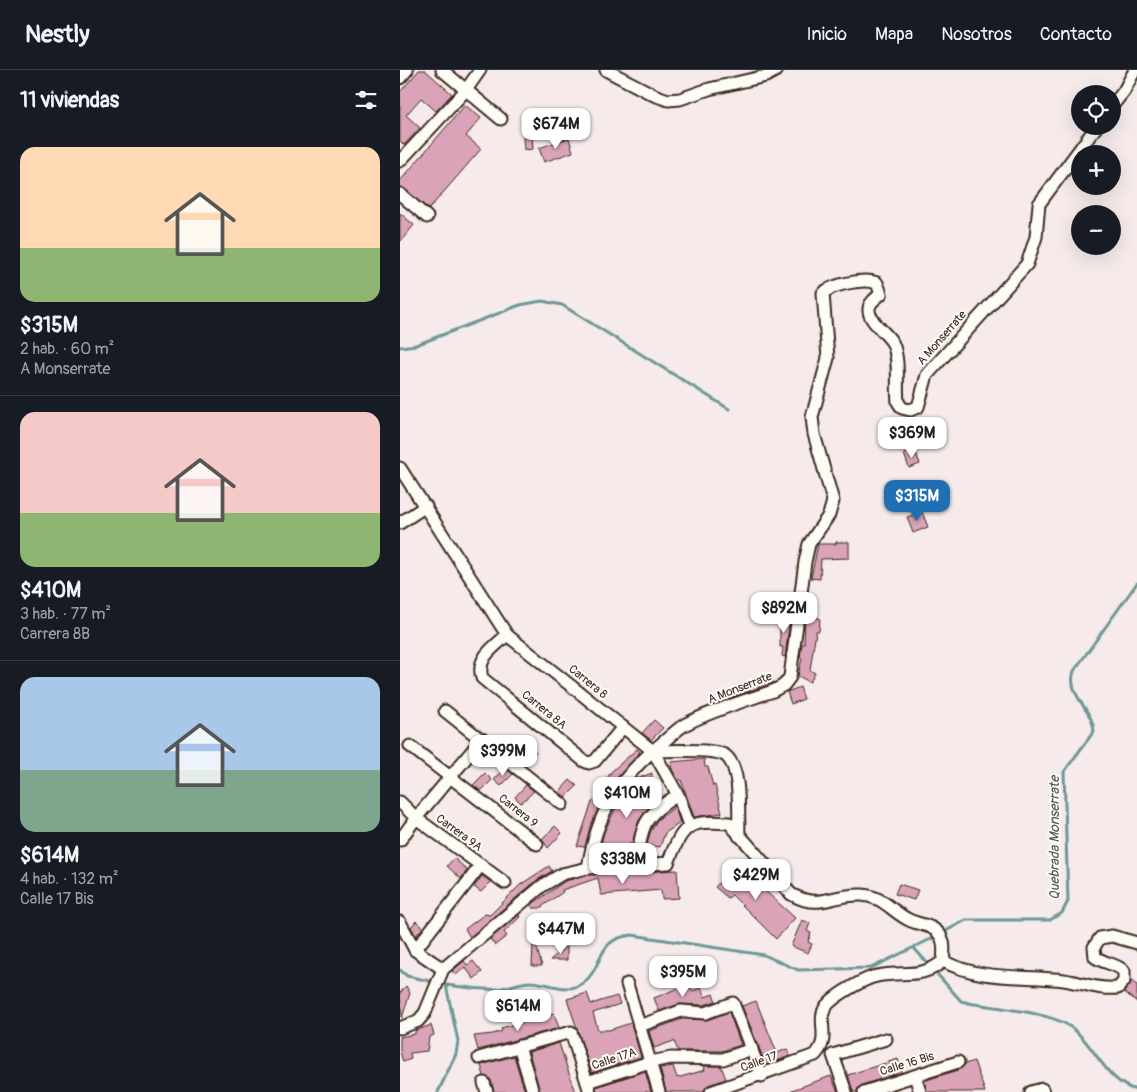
<!DOCTYPE html>
<html lang="es">
<head>
<meta charset="utf-8">
<style>
	body { margin:0; font-family:Pangolin,sans-serif; background:#242831; color:#f1f3f6; height:100vh; display:flex; flex-direction:column; font-size:19px; white-space:nowrap }
	* { box-sizing:border-box; margin:0 }
	p { font-size:16px; color:#9ea1a6 }
	.icon { flex:none; width:28px; height:28px; fill:none; stroke:currentColor; stroke-width:2; stroke-linecap:round; stroke-linejoin:round }
	.map { position:relative; flex:1; overflow:hidden }
	.side { display:flex; flex-direction:column; background:#171b24; width:400px }
	.side>* { flex:none }
	.buttons { position:absolute; left:671px; top:15px; display:grid; gap:10px }
	.buttons a { display:grid; place-items:center; width:50px; height:50px; border-radius:50%; background:#171b24; box-shadow:0 5px 20px #0002; font-size:25px }
	.price { position:absolute; translate:-50% -42px; padding:0 11px; border-radius:10px; background:#fff; color:#222; font-size:16px; line-height:32px; filter:drop-shadow(0 1px 2px #0008) }
	.price::after { content:''; position:absolute; left:50%; top:30px; width:15px; height:11px; margin-left:-8px; background:inherit; clip-path:polygon(0 0,100% 0,50% 100%) }
	.price.active { background:#1f6fb2; color:#fff }
	ul { padding:0; list-style:none }
	li { display:grid; align-content:center; gap:10px; height:265px; padding:0 20px }
	li+li { border-top:1px solid #363941 }
	li span { display:grid; place-items:center; height:155px; border-radius:15px; color:#555 }
	li>.icon { margin-inline-start:auto }
	span .icon { width:90px; height:90px; fill:#fffc; stroke-width:1 }
	li b { font-size:21px }
	h2 { display:flex; justify-content:space-between; align-items:center; height:60px; padding:0 20px; font-size:21px }
	header { display:flex; align-items:center; gap:30px; box-sizing:border-box; height:70px; padding:0 25px; background:#171b24; border-bottom:1px solid #363941 }
	header strong { font-size:24px }
	nav { display:flex; gap:28px; margin-inline-start:auto; font-size:18px }
	main { display:flex; flex:1; min-height:0 }
	.map>svg:first-child { display:block }
	.lines { fill:none; stroke-linecap:round; stroke-linejoin:round }
	.stream { stroke:#6d9896; stroke-width:3 }
	.building { fill:#daa3b8; stroke:#3b2a1e }
	.minor-casing { stroke:#3b2a1e; stroke-width:15 }
	.minor { stroke:#fdfcf7; stroke-width:11 }
	.labels { text-anchor:middle; dominant-baseline:central; stroke-width:4; stroke-linejoin:round; paint-order:stroke }
	.street-label { font-size:12px; fill:#3b2a1e; stroke:#fdfcf7 }
	.water-label { font-size:14px; font-style:italic; fill:#505850; stroke:#fdfcf7 }
</style>
</head>
<body>
<header>
<strong>Nestly</strong>
<nav><a>Inicio</a><a>Mapa</a><a>Nosotros</a><a>Contacto</a></nav>
</header>
<main>
<section class="side">
<h2>11 viviendas<svg class="icon" aria-label="filters" viewBox="0 0 24 24"><path d="M4 7h16M4 17h16"/><circle cx="9" cy="7" r="2"/><circle cx="15" cy="17" r="2"/></svg></h2>
<ul>
<li><span style="background:linear-gradient(#ffd9b3 65%,#8fb573 0)"><svg class="icon" aria-label="home" viewBox="0 0 24 24"><path d="M3 11l9-7 9 7M6 9v11h12V9"/></svg></span><div><b>$315M</b><p>2 hab. · 60 m²</p><p>A Monserrate</p></div></li>
<li><span style="background:linear-gradient(#f6c9c9 65%,#8fb573 0)"><svg class="icon" aria-label="home" viewBox="0 0 24 24"><path d="M3 11l9-7 9 7M6 9v11h12V9"/></svg></span><div><b>$410M</b><p>3 hab. · 77 m²</p><p>Carrera 8B</p></div></li>
<li><span style="background:linear-gradient(#a9c7e8 60%,#7fa58c 0)"><svg class="icon" aria-label="home" viewBox="0 0 24 24"><path d="M3 11l9-7 9 7M6 9v11h12V9"/></svg></span><div><b>$614M</b><p>4 hab. · 132 m²</p><p>Calle 17 Bis</p></div></li>
</ul>
</section>
<div class="map">
<svg width="737" height="1022" viewBox="0 0 737 1022">
	<rect width="100%" height="100%" fill="#f6eaea"/>
	<filter id="ink" filterUnits="userSpaceOnUse"><feTurbulence type="fractalNoise" baseFrequency=".02" numOctaves="2"/><feDisplacementMap in="SourceGraphic" scale="10" xChannelSelector="R" yChannelSelector="G"/><feConvolveMatrix kernelMatrix="1 2 1 2 8 2 1 2 1" color-interpolation-filters="sRGB"/></filter>
	<g filter="url(#ink)">
		<g class="lines">
			<g class="stream">
				<path d="M0,277L16,275L120,235L142,231L162,235L329,339"/>
				<path d="M544,862L566,850H650L662,843L668,831L664,702L694,661C693,639 666,625 674,601L737,513"/>
				<path d="M514,878L530,896"/>
				<path d="M0,900L7,906L34,912"/>
				<path d="M538,905L561,931L569,933C596,938 652,942 672,958C695,975 707,1014 737,1020"/>
				<path d="M46,915C63,917 80,920 97,919C108,918 119,912 130,912C148,912 167,925 183,913C205,896 195,869 232,865L364,885L398,900L471,898L533,868"/>
				<path d="M38,1022L56,984L58,971L46,915L40,913"/>
			</g>
		</g>
		<g class="building">
			<path d="M19,0H25L52,24L36,41L21,28L6,45L20,58L4,75L0,71V22Z"/>
			<path d="M65,35L81,48L66,66L81,79L29,139L0,117V111Z"/>
			<path d="M123,67H132L133,79L124,80Z"/>
			<path d="M169,68L173,82L144,92L139,78Z"/>
			<path d="M0,143L14,155L0,172Z"/>
			<path d="M515,380L520,394L509,398L504,384Z"/>
			<path d="M529,430L532,439L523,441L521,432Z"/>
			<path d="M522,442L528,457L513,463L507,447Z"/>
			<path d="M436,472H449V488L421,489L420,509L411,508L418,474H436Z"/>
			<path d="M385,547L390,548L385,587L382,586L383,577H380V561L381,549H385Z"/>
			<path d="M410,548H420L419,561H416L410,600L415,603L410,612L398,606L402,588H400L402,574H404L405,549L410,550Z"/>
			<path d="M370,605L373,613L329,628L327,623L340,618L339,616Z"/>
			<path d="M400,617L404,629L391,634L387,622Z"/>
			<path d="M254,650L263,658L251,670L242,663Z"/>
			<path d="M116,666L136,682L125,695L105,679Z"/>
			<path d="M237,679L240,682L213,713L211,715L205,711L212,701Z"/>
			<path d="M304,689L305,697H308L313,716L315,715L322,743L294,747L281,710H278L272,699L271,692Z"/>
			<path d="M105,698L113,704L101,716L94,710Z"/>
			<path d="M85,703L92,710L81,721L73,715Z"/>
			<path d="M252,703L251,720L255,719L258,729L239,750L232,773H230L229,788L197,790L204,762L219,732L234,710Z"/>
			<path d="M170,710L177,716L166,727L159,722Z"/>
			<path d="M126,715L134,721L121,733L115,727Z"/>
			<path d="M206,723L190,757L185,777L177,776L192,732Z"/>
			<path d="M275,737L280,753L265,763L260,777L247,775L250,763L257,750Z"/>
			<path d="M155,756L162,763L148,778L142,769Z"/>
			<path d="M54,788L67,800L61,809L47,796Z"/>
			<path d="M149,796L152,801L137,810L70,867L65,859L85,844L90,845L120,815Z"/>
			<path d="M334,796L347,808L351,804L364,815L362,818L395,848L376,869L332,825L328,828L315,817Z"/>
			<path d="M277,800L279,828L262,829L261,820L201,825L198,808L162,820L163,822L140,838H133L131,835L165,811L189,805Z"/>
			<path d="M82,806L91,812L81,822L74,817Z"/>
			<path d="M499,814L518,820L514,830L495,824Z"/>
			<path d="M119,845L120,847L104,862L107,866L95,875L90,869Z"/>
			<path d="M402,850L410,853L407,861L411,863L408,872L412,874L408,883L391,876Z"/>
			<path d="M16,851L23,857L16,866L11,857Z"/>
			<path d="M135,872L142,896H132L133,873Z"/>
			<path d="M167,876V890H150Z"/>
			<path d="M64,891L67,895L73,891L82,902L74,909L65,897L56,905L52,901Z"/>
			<path d="M731,911L737,915V932L724,922Z"/>
			<path d="M6,916L10,923L2,948L0,923Z"/>
			<path d="M281,917L282,921L291,917L292,921L301,918L305,927L313,924L316,931L304,935L279,934L259,941L254,928Z"/>
			<path d="M187,923L191,934L217,926L220,934L193,943L198,960H209L231,953L241,987L192,1003L167,929Z"/>
			<path d="M356,931L377,983L387,979L390,986L366,995L342,936Z"/>
			<path d="M329,942L341,975L322,981H278L274,971L254,978L249,961L282,949L307,950Z"/>
			<path d="M154,943L159,958L78,980L74,966L93,964L102,961L101,958Z"/>
			<path d="M31,955L34,965L29,967L27,981L10,983L11,989L3,992L0,981V967L15,964V961Z"/>
			<path d="M159,973L175,1022H140L129,982Z"/>
			<path d="M114,986L125,1022H94L91,1010L84,1006L81,995Z"/>
			<path d="M498,989L502,1002L462,1015L457,1022H453L448,1005Z"/>
			<path d="M574,991L585,1022H527L524,1011L560,999L565,994Z"/>
			<path d="M273,996L277,1008L305,1000L304,996H321L326,1009L308,1015L304,1022H266L260,998Z"/>
			<path d="M245,1001L251,1022H197L196,1017Z"/>
			<path d="M431,1006L438,1022H393L392,1020Z"/>
		</g>
		<g class="lines">
			<g class="minor-casing">
				<g id="minor">
					<path d="M42,0L101,49"/>
					<path d="M206,0L254,25L268,30L280,29L309,19L366,6L377,0"/>
					<path d="M0,8L7,0"/>
					<path d="M712,36L724,21L735,0"/>
					<path d="M0,91L66,20L80,0"/>
					<path d="M0,124L27,147"/>
					<path d="M0,398L107,565L253,681L278,725L289,755"/>
					<path d="M0,453L26,436"/>
					<path d="M107,565C93,578 76,588 82,608L184,691L189,693L195,691L223,657"/>
					<path d="M45,641L162,734"/>
					<path d="M10,676L137,774"/>
					<path d="M253,681C268,681 316,678 326,686C342,699 338,746 339,766"/>
					<path d="M0,732L16,748L105,813"/>
					<path d="M0,770L16,748L82,669"/>
					<path d="M238,795C240,756 244,745 278,725"/>
					<path d="M188,798C197,742 219,708 262,673C270,667 278,658 286,654C313,640 344,631 373,621L384,615L390,607L405,492L409,474L429,445L433,431L414,364L412,347L428,288L423,223C434,214 464,208 477,213L481,224C476,228 469,233 469,239C468,252 488,263 493,274C500,291 496,314 498,332L502,338L510,340L518,337L527,305L627,194L636,167L639,134L697,56"/>
					<path d="M0,852L15,880"/>
					<path d="M543,891C580,911 624,905 664,910C683,913 699,920 718,918L724,911V901C715,893 705,894 695,887L694,877L700,868L712,866L737,873"/>
					<path d="M43,899L15,880L81,795"/>
					<path d="M227,914L259,1022"/>
					<path d="M239,956L281,941L305,943L333,933L362,1006"/>
					<path d="M0,958L18,951L25,943L43,899L142,816L162,804L188,798L268,793C283,755 287,750 329,753L391,824C420,841 433,823 462,825C483,826 492,842 509,850C519,855 532,854 540,865C545,872 544,882 543,891C521,910 503,900 477,906C465,908 438,924 429,933C413,948 433,967 415,985L311,1022"/>
					<path d="M119,976L133,1022"/>
					<path d="M79,988L171,962L190,1022"/>
					<path d="M515,1006L520,1022"/>
					<path d="M187,1012L250,992L271,988L323,989L352,979"/>
					<path d="M84,1013L87,1022"/>
					<path d="M446,1022L433,985L486,969"/>
					<path d="M464,1022L558,992"/>
					<path d="M631,1022L642,1019L643,1022"/>
				</g>
			</g>
			<use href="#minor" class="minor"/>
		</g>
	</g>
	<g class="labels">
		<g class="street-label">
			<text transform="translate(542 268) rotate(-49)">A Monserrate</text>
			<text transform="translate(188 612) rotate(39)">Carrera 8</text>
			<text transform="translate(340 618) rotate(-21)">A Monserrate</text>
			<text transform="translate(144 640) rotate(39)">Carrera 8A</text>
			<text transform="translate(118 741) rotate(38)">Carrera 9</text>
			<text transform="translate(59 763) rotate(36)">Carrera 9A</text>
			<text transform="translate(214 989) rotate(-18)">Calle 17A</text>
			<text transform="translate(359 992) rotate(-20)">Calle 17</text>
			<text transform="translate(507 994) rotate(-17)">Calle 16 Bis</text>
		</g>
		<g class="water-label">
			<text transform="translate(654 768) rotate(-90)">Quebrada Monserrate</text>
		</g>
	</g>
</svg>
<div class="buttons">
<a><svg class="icon" aria-label="locate" viewBox="0 0 24 24"><circle cx="12" cy="12" r="6"/><path d="M12 2v4M12 18v4M2 12h4M18 12h4"/></svg></a>
<a>+</a>
<a>−</a>
</div>
<b class="price" style="left:156px;top:80px">$674M</b>
<b class="price" style="left:512px;top:389px">$369M</b>
<b class="price active" style="left:517px;top:452px">$315M</b>
<b class="price" style="left:384px;top:564px">$892M</b>
<b class="price" style="left:103px;top:707px">$399M</b>
<b class="price" style="left:227px;top:749px">$410M</b>
<b class="price" style="left:223px;top:815px">$338M</b>
<b class="price" style="left:356px;top:831px">$429M</b>
<b class="price" style="left:161px;top:885px">$447M</b>
<b class="price" style="left:283px;top:928px">$395M</b>
<b class="price" style="left:118px;top:962px">$614M</b>
</div>
</main>
</body>
</html>
